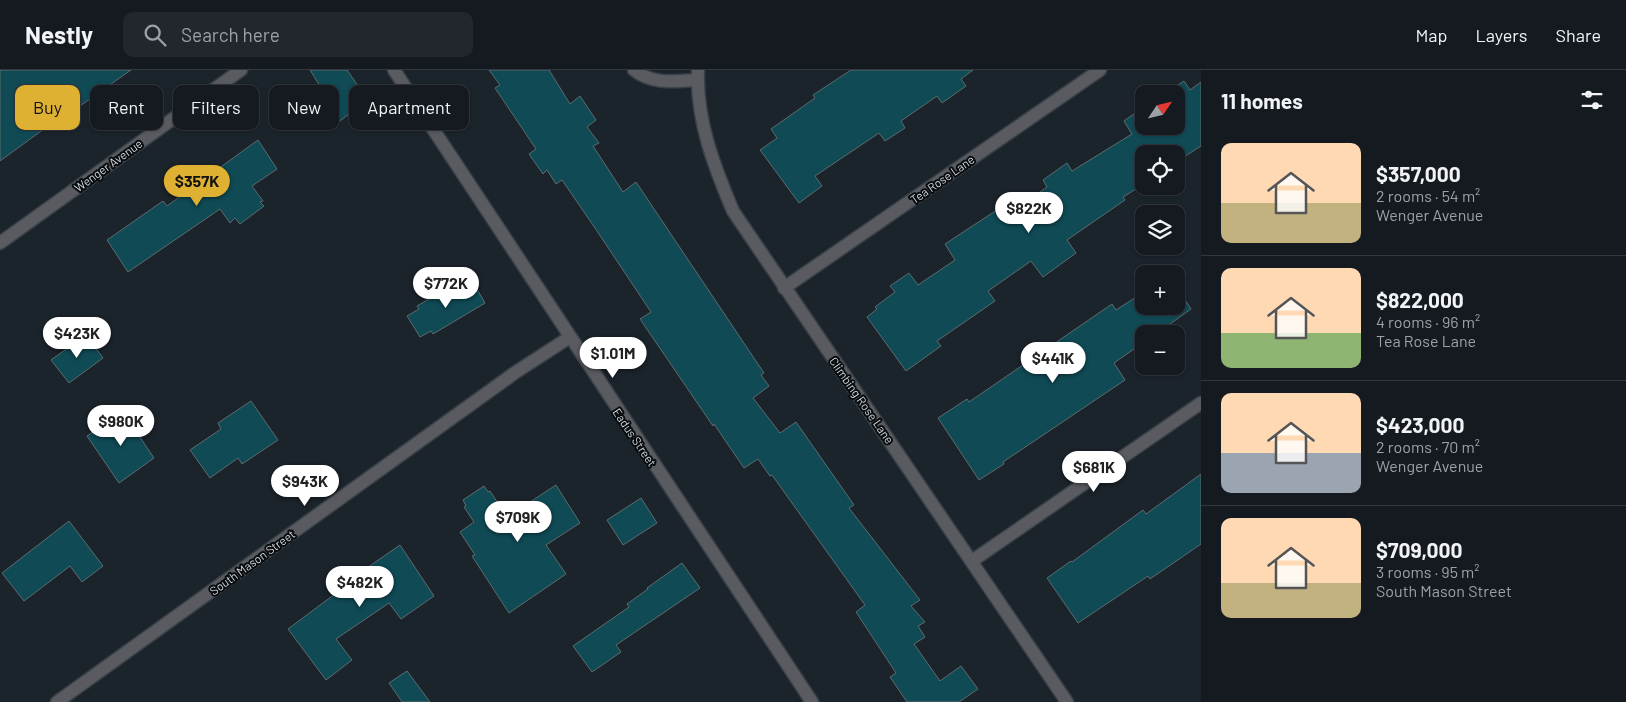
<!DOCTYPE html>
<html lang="en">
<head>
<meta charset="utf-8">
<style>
	body { margin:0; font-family:Barlow,sans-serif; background:#21272d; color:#f1f3f6; height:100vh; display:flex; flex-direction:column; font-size:19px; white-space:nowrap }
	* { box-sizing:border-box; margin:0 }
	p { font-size:16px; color:#9da1a5 }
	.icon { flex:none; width:28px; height:28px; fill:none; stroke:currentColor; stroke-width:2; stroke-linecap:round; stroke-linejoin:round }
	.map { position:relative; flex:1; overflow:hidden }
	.details { display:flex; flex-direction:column; background:#141a20; width:425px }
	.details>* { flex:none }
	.guide { position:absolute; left:15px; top:15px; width:475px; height:45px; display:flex; gap:10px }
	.needle { width:32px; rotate:55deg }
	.tools { position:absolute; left:1135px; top:15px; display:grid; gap:10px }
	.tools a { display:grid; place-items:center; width:50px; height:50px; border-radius:10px; background:#141a20; box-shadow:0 1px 4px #0004,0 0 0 1px #33383e; font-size:25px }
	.price { position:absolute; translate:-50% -42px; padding:0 11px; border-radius:18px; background:#fff; color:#222; font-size:16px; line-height:32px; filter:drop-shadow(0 1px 2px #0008) }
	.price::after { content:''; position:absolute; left:50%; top:30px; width:15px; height:11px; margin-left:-8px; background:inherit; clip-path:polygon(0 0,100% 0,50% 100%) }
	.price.current { background:#deb133; color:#111 }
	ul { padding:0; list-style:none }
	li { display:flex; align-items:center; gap:15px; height:125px; padding:0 20px }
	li+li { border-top:1px solid #33383e }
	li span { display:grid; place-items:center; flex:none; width:140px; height:100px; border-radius:10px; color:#555 }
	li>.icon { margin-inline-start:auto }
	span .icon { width:60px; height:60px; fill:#fffc; stroke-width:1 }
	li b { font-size:21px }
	h2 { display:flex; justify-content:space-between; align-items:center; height:60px; padding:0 20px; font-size:21px }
	.tag { padding:0 18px; border-radius:10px; background:#141a20; box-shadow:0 1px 4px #0004,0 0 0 1px #33383e; font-size:18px; line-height:45px }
	.tag.current { background:#deb133; color:#111 }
	header { display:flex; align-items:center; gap:30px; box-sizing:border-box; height:70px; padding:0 25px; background:#141a20; border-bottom:1px solid #33383e }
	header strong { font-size:24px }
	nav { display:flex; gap:28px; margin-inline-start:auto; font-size:18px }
	.search { width:350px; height:45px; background:#21272d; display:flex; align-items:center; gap:12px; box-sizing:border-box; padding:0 18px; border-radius:10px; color:#9da1a5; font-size:19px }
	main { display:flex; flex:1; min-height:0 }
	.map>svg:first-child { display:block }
	.building { fill:#0f4a55; stroke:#5d6c6f }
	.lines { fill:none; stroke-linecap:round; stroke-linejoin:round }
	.street-casing { stroke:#384047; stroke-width:15 }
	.street { stroke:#595b60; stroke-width:12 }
	.labels { text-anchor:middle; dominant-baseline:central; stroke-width:4; stroke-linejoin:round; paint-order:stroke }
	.street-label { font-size:12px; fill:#d1d7dc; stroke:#090c0f }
</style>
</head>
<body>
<header>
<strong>Nestly</strong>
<div class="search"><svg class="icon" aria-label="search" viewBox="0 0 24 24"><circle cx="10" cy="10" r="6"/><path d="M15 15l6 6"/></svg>Search here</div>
<nav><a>Map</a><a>Layers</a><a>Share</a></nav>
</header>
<main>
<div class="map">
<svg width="1201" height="632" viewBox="0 0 1201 632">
	<rect width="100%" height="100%" fill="#1b232b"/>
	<g class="building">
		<path d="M0,0H131L60,50L59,48L0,91Z"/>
		<path d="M310,0H347L372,36L353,50L349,44L340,51L317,18L320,16Z"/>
		<path d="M489,0H549L570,34L580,26L596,50L587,57L599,73L593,76L610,102L623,122L636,112L764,303L761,305L769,316L753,328L780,363L796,352L854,435L849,438L920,530L911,536L925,552L918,556L925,567L914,574L940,611L961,596L978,619L959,632H907L890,607L896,603L856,542L865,535L772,405L770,406L758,389L744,398L714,354L713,356L640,249L651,242L595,158L562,110L556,114L547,100L543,104L529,84L536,79L495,18L500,15Z"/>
		<path d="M851,0H973L961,9L966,16L942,33L937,26L901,51L905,58L885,71L879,63L815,106L822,116L799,133L760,80L777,68L771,59L815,28L813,25Z"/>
		<path d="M1184,11L1190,20L1201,12V76L1176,92V84H1144V114L1123,127L1125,130L1067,170L1076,183L1043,207L1031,191L988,221L995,231L937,271L941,276L906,301L867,247L877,239L875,237L895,222L890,216L909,203L918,215L955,190L945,174L1006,134L1012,142L1047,117L1043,110L1067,93L1072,101L1132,64L1124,51L1144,37V56H1176V24H1164Z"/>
		<path d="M258,70L277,99L252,116L263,131L260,132L264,136L240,154L235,148L230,153L220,139L128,202L107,170L163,131L167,136Z"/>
		<path d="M471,209L485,233L433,264L431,261L420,267L407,246L419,239L417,236L446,219L449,222Z"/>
		<path d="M1176,216L1191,239L1156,264H1144V272L1114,293L1125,310L1003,392L1004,394L979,410L938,348L967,329L969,332L1112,234L1116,240L1144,222V236H1176Z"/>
		<path d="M86,265L103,288L69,313L51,290Z"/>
		<path d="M251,331L278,370L242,394L238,388L210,408L190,380L221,359L218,353Z"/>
		<path d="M123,342L154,388L119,413L87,366Z"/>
		<path d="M1201,404V474L1150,509L1148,506L1078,553L1047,508L1071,491L1072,492L1143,440L1146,444Z"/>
		<path d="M556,415L580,453L546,475L566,504L509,543L472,486L475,485L460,462L474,452L464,437L466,436L463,430L484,416L488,422L490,421L507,447Z"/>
		<path d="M641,428L657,453L623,475L607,450Z"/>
		<path d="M69,451L103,496L82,512L70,496L24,531L2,503Z"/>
		<path d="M400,475L434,526L401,549L389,533L336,569L352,590L326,610L288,559L347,515L345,513Z"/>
		<path d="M682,493L700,518L616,575L621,582L592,602L573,576L629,537L627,534L648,519L647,518Z"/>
		<path d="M407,601L430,632H402L389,613Z"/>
	</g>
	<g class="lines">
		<g class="street-casing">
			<g id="street">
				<path d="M394,0L812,632"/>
				<path d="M634,0C652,15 676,11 698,10"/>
				<path d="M698,0C696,50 714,96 733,141L1067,632"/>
				<path d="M0,173L241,0"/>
				<path d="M784,218L1100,0"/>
				<path d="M972,491L1201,333"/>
				<path d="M57,632L516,302L570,267"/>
			</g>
		</g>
		<use href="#street" class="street"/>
	</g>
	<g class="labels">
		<g class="street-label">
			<text transform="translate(108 95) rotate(-36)">Wenger Avenue</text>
			<text transform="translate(942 109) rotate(-35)">Tea Rose Lane</text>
			<text transform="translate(862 330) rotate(55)">Climbing Rose Lane</text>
			<text transform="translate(635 367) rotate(56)">Eadus Street</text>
			<text transform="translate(252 492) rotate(-36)">South Mason Street</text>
		</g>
	</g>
</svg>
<div class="tools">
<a><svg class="needle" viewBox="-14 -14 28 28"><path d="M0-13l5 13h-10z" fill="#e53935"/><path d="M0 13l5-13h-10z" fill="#9da1a5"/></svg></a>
<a><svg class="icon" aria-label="locate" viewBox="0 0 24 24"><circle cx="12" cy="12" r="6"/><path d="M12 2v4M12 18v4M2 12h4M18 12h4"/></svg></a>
<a><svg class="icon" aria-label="layers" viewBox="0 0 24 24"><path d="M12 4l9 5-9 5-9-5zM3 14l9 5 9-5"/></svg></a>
<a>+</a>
<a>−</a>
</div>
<b class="price current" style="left:197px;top:137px">$357K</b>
<b class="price" style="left:1029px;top:164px">$822K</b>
<b class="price" style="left:446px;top:239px">$772K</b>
<b class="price" style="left:77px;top:289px">$423K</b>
<b class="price" style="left:613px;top:309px">$1.01M</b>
<b class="price" style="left:1053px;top:314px">$441K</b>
<b class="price" style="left:121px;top:377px">$980K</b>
<b class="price" style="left:1094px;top:423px">$681K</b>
<b class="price" style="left:305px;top:437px">$943K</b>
<b class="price" style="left:518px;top:473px">$709K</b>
<b class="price" style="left:360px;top:538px">$482K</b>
<div class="guide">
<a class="tag current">Buy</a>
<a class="tag">Rent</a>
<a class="tag">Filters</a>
<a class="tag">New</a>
<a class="tag">Apartment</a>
</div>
</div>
<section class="details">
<h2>11 homes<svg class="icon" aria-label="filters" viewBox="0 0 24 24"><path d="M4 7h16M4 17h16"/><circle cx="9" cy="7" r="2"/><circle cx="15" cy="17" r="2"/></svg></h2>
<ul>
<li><span style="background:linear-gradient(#ffd9b3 60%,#c2b280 0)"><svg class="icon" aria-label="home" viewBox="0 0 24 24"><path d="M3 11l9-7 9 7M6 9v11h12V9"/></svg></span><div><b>$357,000</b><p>2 rooms · 54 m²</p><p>Wenger Avenue</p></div></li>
<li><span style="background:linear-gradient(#ffd9b3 65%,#8fb573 0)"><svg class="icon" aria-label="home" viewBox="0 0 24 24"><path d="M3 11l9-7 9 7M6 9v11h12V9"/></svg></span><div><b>$822,000</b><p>4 rooms · 96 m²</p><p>Tea Rose Lane</p></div></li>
<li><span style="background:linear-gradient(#ffd9b3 60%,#9aa5b1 0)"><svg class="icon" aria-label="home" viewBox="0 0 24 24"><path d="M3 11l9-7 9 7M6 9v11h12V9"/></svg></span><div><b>$423,000</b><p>2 rooms · 70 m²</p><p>Wenger Avenue</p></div></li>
<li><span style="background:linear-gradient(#ffd9b3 65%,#c2b280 0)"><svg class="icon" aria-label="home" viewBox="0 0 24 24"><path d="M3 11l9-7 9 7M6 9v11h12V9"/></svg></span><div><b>$709,000</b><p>3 rooms · 95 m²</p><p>South Mason Street</p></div></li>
</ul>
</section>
</main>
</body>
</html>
